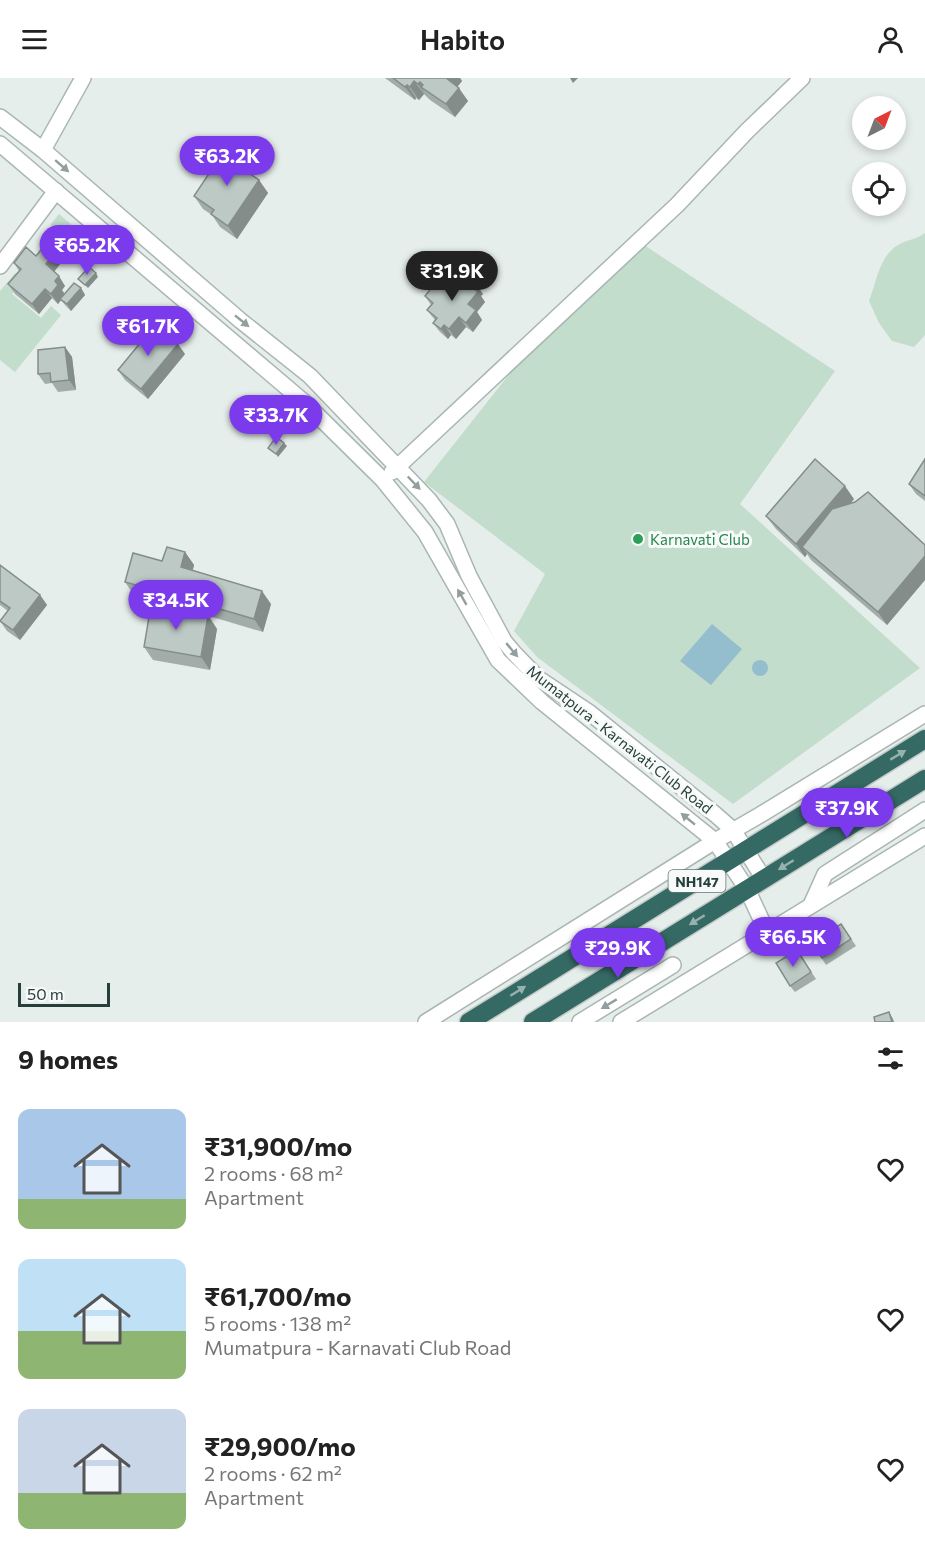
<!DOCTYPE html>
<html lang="en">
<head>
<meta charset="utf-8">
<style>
	body { margin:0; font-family:Commissioner,sans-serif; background:#f2f2f2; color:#222; height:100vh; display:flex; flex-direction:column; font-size:22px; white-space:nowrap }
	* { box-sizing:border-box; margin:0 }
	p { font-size:20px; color:#767676 }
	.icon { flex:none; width:33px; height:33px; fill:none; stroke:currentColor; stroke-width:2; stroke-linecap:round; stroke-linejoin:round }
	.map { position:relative; height:944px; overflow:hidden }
	.side { display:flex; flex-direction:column; background:#fff; flex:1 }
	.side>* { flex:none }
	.needle { width:39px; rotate:42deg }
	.tools { position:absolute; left:852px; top:18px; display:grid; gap:12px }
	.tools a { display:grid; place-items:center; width:54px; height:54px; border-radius:50%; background:#fff; box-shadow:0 3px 9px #0003; font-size:30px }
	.scale { position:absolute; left:18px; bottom:15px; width:92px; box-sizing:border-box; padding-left:6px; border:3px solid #263f3b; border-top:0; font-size:16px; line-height:21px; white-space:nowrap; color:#263f3b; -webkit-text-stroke:4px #f7faf9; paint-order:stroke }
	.price { position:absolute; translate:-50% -51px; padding:0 14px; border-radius:21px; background:#7c3aed; color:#fff; font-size:20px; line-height:39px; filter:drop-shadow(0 2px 3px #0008) }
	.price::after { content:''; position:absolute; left:50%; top:36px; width:18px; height:14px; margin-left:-9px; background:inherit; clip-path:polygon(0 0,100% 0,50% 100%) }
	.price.active { background:#222; color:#fff }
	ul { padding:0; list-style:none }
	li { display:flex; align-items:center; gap:18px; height:150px; padding:0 18px }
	li span { display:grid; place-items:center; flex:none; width:168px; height:120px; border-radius:12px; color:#555 }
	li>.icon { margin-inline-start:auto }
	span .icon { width:72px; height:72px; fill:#fffc; stroke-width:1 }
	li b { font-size:26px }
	h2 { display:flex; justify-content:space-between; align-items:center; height:72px; padding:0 18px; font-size:26px }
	header { display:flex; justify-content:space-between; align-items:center; height:78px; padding:0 18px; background:#fff; font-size:27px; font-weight:600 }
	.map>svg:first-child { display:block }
	.green { fill:#c2ddcc }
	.water { fill:#94bece }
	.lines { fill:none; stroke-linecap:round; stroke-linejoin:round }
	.minor-casing { stroke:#a9b6b3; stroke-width:18 }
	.highway-casing { stroke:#c2c9c8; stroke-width:21 }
	.minor { stroke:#fff; stroke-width:15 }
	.highway { stroke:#356964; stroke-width:18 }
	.wall { fill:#a2ada9 }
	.shaded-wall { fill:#848d8a }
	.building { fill:#bcc9c5; stroke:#848d8a; stroke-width:1.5 }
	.oneway { fill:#929f9d }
	.oneway2 { fill:#96b2ae }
	.leisure-dot { fill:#2e9e5b; stroke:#f7faf9; stroke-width:2 }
	.labels { text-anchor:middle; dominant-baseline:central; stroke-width:6; stroke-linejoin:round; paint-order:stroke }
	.shield { fill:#f7faf9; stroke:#657774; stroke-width:1.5 }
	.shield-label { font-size:14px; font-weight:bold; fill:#263f3b }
	.leisure-label { font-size:15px; fill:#27864d; stroke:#f7faf9; text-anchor:start }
	.street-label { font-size:15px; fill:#263f3b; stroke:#f7faf9 }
</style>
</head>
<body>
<header><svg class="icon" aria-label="menu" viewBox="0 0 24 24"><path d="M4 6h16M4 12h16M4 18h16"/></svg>Habito<svg class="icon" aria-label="person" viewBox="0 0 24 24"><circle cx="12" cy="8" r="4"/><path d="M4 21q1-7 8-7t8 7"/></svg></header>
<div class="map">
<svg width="925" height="944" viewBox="0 0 925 944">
	<rect width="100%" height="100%" fill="#e6eeeb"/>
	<g class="green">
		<path d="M59,136L96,168L84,181L70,184L50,166L51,146Z"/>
		<path d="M925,155V257L914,269L892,263L879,245L869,223C876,205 879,181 895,169C904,162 916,162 925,155Z"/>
		<path d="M644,167L835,293L740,426L920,590L733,726L537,579L514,553L545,496L424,404L519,284Z"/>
		<path d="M15,195L23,202L12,216L41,240L51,228L61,237L15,294L0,282V213Z"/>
	</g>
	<g class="water">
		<path d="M712,546L742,571L711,607L680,583Z"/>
		<circle cx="760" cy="590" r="8"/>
	</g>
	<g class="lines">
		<g class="minor-casing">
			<g id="minor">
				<path d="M0,39L43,72L241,243L310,298L429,422L447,446L469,498L504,563L514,575L539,601L590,635L716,737L733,752L764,801"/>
				<path d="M0,66L304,324L383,402L425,454L498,582L542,624L715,763L747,811L767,854"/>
				<path d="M43,72L83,0"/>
				<path d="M0,188L56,113"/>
				<path d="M392,394L677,127L747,53L802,0"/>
				<path d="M811,827L825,796L925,732"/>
				<path d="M426,944L715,763L760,737L925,636"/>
				<path d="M580,944L673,887"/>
				<path d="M621,944L925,758"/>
			</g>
		</g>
		<g class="highway-casing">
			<g id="highway">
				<path d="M469,944L925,661"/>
				<path d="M533,944L925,701"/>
			</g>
		</g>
		<use href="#minor" class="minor"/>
		<use href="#highway" class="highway"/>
	</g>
	<g class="wall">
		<path d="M385,0H460L462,3L457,9L468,23L455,39L430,22L424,16L419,22L416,20L415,22Z"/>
		<path d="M242,80L251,93L249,95L259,102L268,115L237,161L220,149L212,137L203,131L194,118Z"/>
		<path d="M36,178L60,186L54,194L65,208L62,212L65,216L81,210L85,217L71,233L65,227L61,222L58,226L52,220L39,236L15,216L8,206L19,193L14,185Z"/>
		<path d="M463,205L483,216L481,218L485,224L477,234L482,242L473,254L466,249L456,261L451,257L448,261L440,254L433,245L435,242L427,232L431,227L425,218L444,209Z"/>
		<path d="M65,269L72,279L76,312L58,314L52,305L45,306L38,296Z"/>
		<path d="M185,276L148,321L125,302L118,292Z"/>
		<path d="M925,381V423L916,416L909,406Z"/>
		<path d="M854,421L850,426L925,467V502L887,547L811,482L807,476L805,479L776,451L766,438Z"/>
		<path d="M185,474L194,487L193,492L271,526L263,554L209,538L217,551L210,592L153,582L144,569L172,531L170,527L134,517L125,504L162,483Z"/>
		<path d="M0,487L40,517L47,527L20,562L7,553L0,543L8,533L0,527Z"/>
		<path d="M841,846L856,868L826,887L812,865Z"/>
		<path d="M797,872L816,901L795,914L790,908Z"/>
	</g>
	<g class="shaded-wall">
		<path d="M446,0H460L462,3L454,13Z"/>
		<path d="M570,0H578L573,5Z"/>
		<path d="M414,3L424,16L419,22L410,9Z"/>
		<path d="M420,4L425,12L421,9L427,19L418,6Z"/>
		<path d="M407,7L416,20L415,22L405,9Z"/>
		<path d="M459,10L468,23L455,39L446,26Z"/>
		<path d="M242,80L251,93L246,100L237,87Z"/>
		<path d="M259,102L268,115L237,161L228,148Z"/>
		<path d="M54,176L60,186L53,195L46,186Z"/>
		<path d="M96,195L98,199L88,210L85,207Z"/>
		<path d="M59,198L65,208L62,212L65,217L58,226L51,216L55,203Z"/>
		<path d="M476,206L483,216L481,218L485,224L477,234L482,242L473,254L466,245L468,226L473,210Z"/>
		<path d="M81,210L85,217L71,233L67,226Z"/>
		<path d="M45,211L52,220L39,236L32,226Z"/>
		<path d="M459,239L466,249L456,261L449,251Z"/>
		<path d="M444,247L451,257L448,261L441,251Z"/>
		<path d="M178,266L185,276L148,321L141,311Z"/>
		<path d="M65,269L72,279L76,312L69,302Z"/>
		<path d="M284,365L287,368L278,379L276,376Z"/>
		<path d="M845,408L854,421L809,475L802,469L807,476L805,479L796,466Z"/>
		<path d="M185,474L194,487L190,502L181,489Z"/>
		<path d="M925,478V502L887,547L878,534Z"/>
		<path d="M262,513L271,526L263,554L254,541Z"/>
		<path d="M40,517L47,527L20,562L13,552Z"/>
		<path d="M189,522L198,535L195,545L186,532Z"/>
		<path d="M208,538L217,551L210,592L201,579Z"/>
		<path d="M889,934L893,941L894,944H892Z"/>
	</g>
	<g class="building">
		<path d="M393,0H446L459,10L446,26L421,9L423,7L420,4L418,6L414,3L410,9L407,7L405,9Z"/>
		<path d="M226,70L242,80L237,87L259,102L228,148L211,136L214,132L194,118Z"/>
		<path d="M44,168L54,176L46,186L59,198L55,203L58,207L51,216L45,211L32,226L8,206L21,191L14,185L26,169L36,178Z"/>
		<path d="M89,189L96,195L85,207L78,201Z"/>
		<path d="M452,199L463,205L468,200L476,206L473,210L478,214L468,226L476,232L466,245L459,239L449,251L444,247L441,251L433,245L437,240L427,232L433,225L425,218L437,203L444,209Z"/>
		<path d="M74,205L81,210L67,226L60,221Z"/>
		<path d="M155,247L178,266L141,311L118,292Z"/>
		<path d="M65,269L69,302L51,304L50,295L38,296V272Z"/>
		<path d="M276,359L284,365L276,376L268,370Z"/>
		<path d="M815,381L845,408L796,466L766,438Z"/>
		<path d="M925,381V418L909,406Z"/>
		<path d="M868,414L925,467V478L878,534L802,469L832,431L855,424Z"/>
		<path d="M167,469L185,474L181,489L262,513L254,541L189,522L186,532L169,527L172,517L125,504L133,475L162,483Z"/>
		<path d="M0,487L40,517L13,552L0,543L10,530L0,523Z"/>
		<path d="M151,527L208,538L201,579L144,569Z"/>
		<path d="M841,846L851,861L822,880L812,865Z"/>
		<path d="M797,872L811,894L790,908L776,885Z"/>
		<path d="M889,934L892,944H875L874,939Z"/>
	</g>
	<defs><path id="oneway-solid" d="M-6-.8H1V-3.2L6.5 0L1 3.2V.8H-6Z" transform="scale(1.5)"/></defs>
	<g class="oneway">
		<use href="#oneway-solid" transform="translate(62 88) rotate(41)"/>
		<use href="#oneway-solid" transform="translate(242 243) rotate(39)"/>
		<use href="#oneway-solid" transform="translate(414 405) rotate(46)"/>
		<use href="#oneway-solid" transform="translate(462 519) rotate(-120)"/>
		<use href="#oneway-solid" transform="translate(512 572) rotate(50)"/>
		<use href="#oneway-solid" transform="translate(688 741) rotate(-141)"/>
		<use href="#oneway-solid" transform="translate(609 926) rotate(149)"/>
	</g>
	<g class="oneway2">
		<use href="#oneway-solid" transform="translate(898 677) rotate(-31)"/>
		<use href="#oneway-solid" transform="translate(786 787) rotate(148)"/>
		<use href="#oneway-solid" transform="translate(697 842) rotate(148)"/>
		<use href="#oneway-solid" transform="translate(518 913) rotate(-32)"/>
	</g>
	<circle class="leisure-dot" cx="638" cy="461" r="6"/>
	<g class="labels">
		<rect class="shield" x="668.5" y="792" width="57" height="22" rx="4.5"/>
		<g class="shield-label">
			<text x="697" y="803">NH147</text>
		</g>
		<g class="leisure-label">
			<text x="650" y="461">Karnavati Club</text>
		</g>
		<g class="street-label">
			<text transform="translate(620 661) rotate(38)">Mumatpura - Karnavati Club Road</text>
		</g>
	</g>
</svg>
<div class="tools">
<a><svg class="needle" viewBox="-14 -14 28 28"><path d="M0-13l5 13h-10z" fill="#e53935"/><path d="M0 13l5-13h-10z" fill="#767676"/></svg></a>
<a><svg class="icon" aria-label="locate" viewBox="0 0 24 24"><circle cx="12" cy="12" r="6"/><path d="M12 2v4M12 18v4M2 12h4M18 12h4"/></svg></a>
</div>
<div class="scale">50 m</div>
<b class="price" style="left:227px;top:109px">₹63.2K</b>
<b class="price" style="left:87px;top:198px">₹65.2K</b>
<b class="price active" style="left:452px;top:224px">₹31.9K</b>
<b class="price" style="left:148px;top:279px">₹61.7K</b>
<b class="price" style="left:276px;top:368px">₹33.7K</b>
<b class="price" style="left:176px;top:553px">₹34.5K</b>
<b class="price" style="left:847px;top:761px">₹37.9K</b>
<b class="price" style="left:793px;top:890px">₹66.5K</b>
<b class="price" style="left:618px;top:901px">₹29.9K</b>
</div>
<section class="side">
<h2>9 homes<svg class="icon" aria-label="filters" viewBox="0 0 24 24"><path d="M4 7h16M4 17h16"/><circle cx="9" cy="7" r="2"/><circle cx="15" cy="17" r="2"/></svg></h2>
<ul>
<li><span style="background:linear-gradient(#a9c7e8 75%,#8fb573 0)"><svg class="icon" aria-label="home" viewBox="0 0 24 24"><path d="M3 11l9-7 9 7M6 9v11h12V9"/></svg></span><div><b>₹31,900/mo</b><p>2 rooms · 68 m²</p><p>Apartment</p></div><svg class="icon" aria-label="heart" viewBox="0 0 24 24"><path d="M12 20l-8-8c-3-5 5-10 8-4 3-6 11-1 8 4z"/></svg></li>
<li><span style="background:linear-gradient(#bfe0f5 60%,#8fb573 0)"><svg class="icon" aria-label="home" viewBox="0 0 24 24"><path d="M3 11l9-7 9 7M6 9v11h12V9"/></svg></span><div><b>₹61,700/mo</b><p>5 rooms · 138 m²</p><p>Mumatpura - Karnavati Club Road</p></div><svg class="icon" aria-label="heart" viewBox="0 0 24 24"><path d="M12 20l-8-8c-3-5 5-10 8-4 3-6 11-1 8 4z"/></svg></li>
<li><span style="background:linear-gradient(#c9d6e8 70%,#8fb573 0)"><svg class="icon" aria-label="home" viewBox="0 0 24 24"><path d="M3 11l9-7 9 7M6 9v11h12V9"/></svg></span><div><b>₹29,900/mo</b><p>2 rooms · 62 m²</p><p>Apartment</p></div><svg class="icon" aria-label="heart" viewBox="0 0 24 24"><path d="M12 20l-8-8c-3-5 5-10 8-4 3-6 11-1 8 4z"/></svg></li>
</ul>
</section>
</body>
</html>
